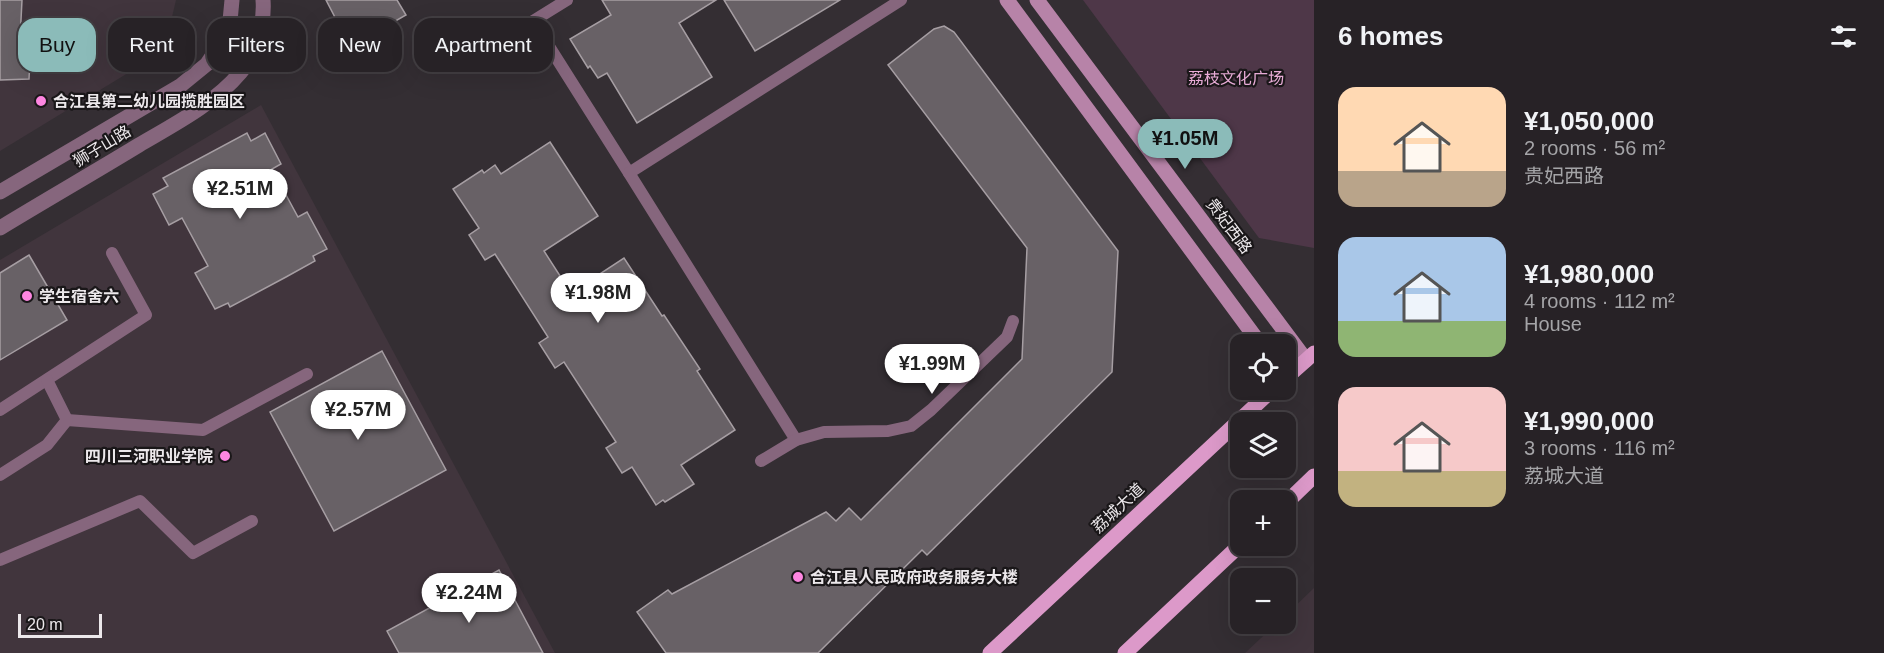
<!DOCTYPE html>
<html lang="en">
<head>
<meta charset="utf-8">
<style>
	body { margin:0; font-family:Helvetica,"Noto Sans SC",sans-serif; background:#332f32; color:#f1f3f6; height:100vh; display:flex; flex-direction:column; font-size:22px; white-space:nowrap }
	* { box-sizing:border-box; margin:0 }
	p { font-size:20px; color:#a4a4a7 }
	.icon { flex:none; width:33px; height:33px; fill:none; stroke:currentColor; stroke-width:2; stroke-linecap:round; stroke-linejoin:round }
	.map { position:relative; flex:1; overflow:hidden }
	.side { display:flex; flex-direction:column; background:#272226; width:570px }
	.side>* { flex:none }
	.top-card { position:absolute; left:18px; top:18px; width:570px; height:54px; display:flex; gap:12px }
	.tools { position:absolute; left:1230px; top:334px; display:grid; gap:12px }
	.tools a { display:grid; place-items:center; width:66px; height:66px; border-radius:12px; background:#272226; box-shadow:0 6px 24px #0002,0 0 0 2px #433f43; font-size:30px }
	.scale { position:absolute; left:18px; bottom:15px; width:84px; box-sizing:border-box; padding-left:6px; border:3px solid #ece8eb; border-top:0; font-size:16px; line-height:21px; white-space:nowrap; color:#ece8eb; -webkit-text-stroke:4px #1a1719; paint-order:stroke }
	.price { position:absolute; translate:-50% -51px; padding:0 14px; border-radius:21px; background:#fff; color:#222; font-size:20px; line-height:39px; filter:drop-shadow(0 2px 3px #0008) }
	.price::after { content:''; position:absolute; left:50%; top:36px; width:18px; height:14px; margin-left:-9px; background:inherit; clip-path:polygon(0 0,100% 0,50% 100%) }
	.price.on { background:#8bbbb9; color:#111 }
	ul { padding:0; list-style:none }
	li { display:flex; align-items:center; gap:18px; height:150px; padding:0 24px }
	li span { display:grid; place-items:center; flex:none; width:168px; height:120px; border-radius:18px; color:#555 }
	li>.icon { margin-inline-start:auto }
	span .icon { width:72px; height:72px; fill:#fffc; stroke-width:1 }
	li b { font-size:26px }
	h2 { display:flex; justify-content:space-between; align-items:center; height:72px; padding:0 24px; font-size:26px }
	.pill { padding:0 21px; border-radius:18px; background:#272226; box-shadow:0 6px 24px #0002,0 0 0 2px #433f43; font-size:21px; line-height:54px }
	.pill.on { background:#8bbbb9; color:#111 }
	main { display:flex; flex:1; min-height:0 }
	.map>svg:first-child { display:block }
	.built { fill:#41353d }
	.green { fill:#4e3748 }
	.building { fill:#686166; stroke:#a69ea3; stroke-width:1.5 }
	.lines { fill:none; stroke-linecap:round; stroke-linejoin:round }
	.service { stroke:#86667d; stroke-width:12 }
	.tertiary { stroke:#86667d; stroke-width:15 }
	.secondary { stroke:#b783a8; stroke-width:15 }
	.primary { stroke:#dc99c9; stroke-width:15 }
	.poi-dot { fill:#fe86e1; stroke:#1a1719; stroke-width:2 }
	.labels { text-anchor:middle; dominant-baseline:central; stroke-width:4.5; stroke-linejoin:round; paint-order:stroke }
	.park-label { font-size:16px; fill:#e7abd6; stroke:#1a1719 }
	.poi-label { font-size:16px; font-weight:bold; fill:#ece8eb; stroke:#1a1719; text-anchor:start }
	.street-label { font-size:16px; fill:#ece8eb; stroke:#1a1719 }
</style>
</head>
<body>
<main>
<div class="map">
<svg width="1314" height="653" viewBox="0 0 1314 653">
	<rect width="100%" height="100%" fill="#342e33"/>
	<g class="built">
		<path d="M0,0H176L164,51L0,151Z"/>
		<path d="M261,105L555,653H0V260Z"/>
		<path d="M1314,588V653H1245L1276,624H1286V615Z"/>
	</g>
	<path class="green" d="M1083,0H1314V248L1259,238Z"/>
	<g class="building">
		<path d="M0,0H22L20,40H31L29,79L0,80Z"/>
		<path d="M326,0H397L406,15L376,32L380,37L353,52Z"/>
		<path d="M602,0H716L679,23L712,77L637,123L607,73L598,78L590,66L588,68L570,39L611,15Z"/>
		<path d="M724,0H840L755,51Z"/>
		<path d="M944,26L954,32L1118,251L1112,372L927,555L922,550L818,653H666L637,612L668,590L672,594L826,512L836,521L849,508L861,520L1022,359L1027,248L888,65L934,29Z"/>
		<path d="M247,133L251,141L265,133L281,164L272,169L298,217L307,212L327,249L313,256L315,261L286,277L230,307L228,303L215,309L195,273L208,266L182,218L169,225L153,194L168,186L163,178Z"/>
		<path d="M550,142L598,216L544,251L571,293L624,258L662,316L664,315L700,369L697,371L735,430L681,465L694,484L665,502L663,500L656,505L632,467L622,473L606,448L616,442L564,362L555,368L539,343L548,337L495,254L485,260L469,235L479,228L453,189L482,170L484,173L495,165L501,174Z"/>
		<path d="M29,255L67,320L0,360V273Z"/>
		<path d="M382,351L446,470L334,531L270,412Z"/>
		<path d="M499,570L543,653H399L387,631Z"/>
	</g>
	<g class="lines">
		<g class="service">
			<path d="M567,0L533,21L629,173"/>
			<path d="M0,410L146,315L112,253"/>
			<path d="M67,420L203,430L307,374"/>
			<path d="M796,440L629,173L901,0"/>
			<path d="M761,461L796,440L824,432L888,431L911,426L931,410L1007,337L1013,321"/>
			<path d="M0,475L47,445L67,420L47,380"/>
			<path d="M0,560L140,501L193,553L252,521"/>
		</g>
		<g class="tertiary">
			<path d="M0,192L180,86L207,64L225,37L230,21L232,0"/>
			<path d="M0,228C46,200 93,173 139,145C173,125 214,104 240,73C255,56 265,23 263,0"/>
		</g>
		<g class="secondary">
			<path d="M1007,0L1261,345"/>
			<path d="M1037,0L1306,360"/>
		</g>
		<g class="primary">
			<path d="M1286,378L1314,353"/>
			<path d="M1286,503L1314,476"/>
			<path d="M990,653L1272,390"/>
			<path d="M1125,653L1240,545"/>
		</g>
	</g>
	<g class="poi-dot">
		<circle cx="41" cy="101" r="6"/>
		<circle cx="27" cy="296" r="6"/>
		<circle cx="225" cy="456" r="6"/>
		<circle cx="798" cy="577" r="6"/>
	</g>
	<g class="labels">
		<g class="park-label">
			<text x="1236" y="78">荔枝文化广场</text>
		</g>
		<g class="poi-label">
			<text x="53" y="101">合江县第二幼儿园揽胜园区</text>
			<text x="39" y="296">学生宿舍六</text>
			<text x="213" y="456" text-anchor="end">四川三河职业学院</text>
			<text x="810" y="577">合江县人民政府政务服务大楼</text>
		</g>
		<g class="street-label">
			<text transform="translate(102 146) rotate(-31)">狮子山路</text>
			<text transform="translate(1229 226) rotate(53)">贵妃西路</text>
			<text transform="translate(1118 508) rotate(-43)">荔城大道</text>
		</g>
	</g>
</svg>
<div class="tools">
<a><svg class="icon" aria-label="locate" viewBox="0 0 24 24"><circle cx="12" cy="12" r="6"/><path d="M12 2v4M12 18v4M2 12h4M18 12h4"/></svg></a>
<a><svg class="icon" aria-label="layers" viewBox="0 0 24 24"><path d="M12 4l9 5-9 5-9-5zM3 14l9 5 9-5"/></svg></a>
<a>+</a>
<a>−</a>
</div>
<div class="scale">20 m</div>
<b class="price on" style="left:1185px;top:170px">¥1.05M</b>
<b class="price" style="left:240px;top:220px">¥2.51M</b>
<b class="price" style="left:598px;top:324px">¥1.98M</b>
<b class="price" style="left:932px;top:395px">¥1.99M</b>
<b class="price" style="left:358px;top:441px">¥2.57M</b>
<b class="price" style="left:469px;top:624px">¥2.24M</b>
<div class="top-card">
<a class="pill on">Buy</a>
<a class="pill">Rent</a>
<a class="pill">Filters</a>
<a class="pill">New</a>
<a class="pill">Apartment</a>
</div>
</div>
<section class="side">
<h2>6 homes<svg class="icon" aria-label="filters" viewBox="0 0 24 24"><path d="M4 7h16M4 17h16"/><circle cx="9" cy="7" r="2"/><circle cx="15" cy="17" r="2"/></svg></h2>
<ul>
<li><span style="background:linear-gradient(#ffd9b3 70%,#b9a48a 0)"><svg class="icon" aria-label="home" viewBox="0 0 24 24"><path d="M3 11l9-7 9 7M6 9v11h12V9"/></svg></span><div><b>¥1,050,000</b><p>2 rooms · 56 m²</p><p>贵妃西路</p></div></li>
<li><span style="background:linear-gradient(#a9c7e8 70%,#8fb573 0)"><svg class="icon" aria-label="home" viewBox="0 0 24 24"><path d="M3 11l9-7 9 7M6 9v11h12V9"/></svg></span><div><b>¥1,980,000</b><p>4 rooms · 112 m²</p><p>House</p></div></li>
<li><span style="background:linear-gradient(#f6c9c9 70%,#c2b280 0)"><svg class="icon" aria-label="home" viewBox="0 0 24 24"><path d="M3 11l9-7 9 7M6 9v11h12V9"/></svg></span><div><b>¥1,990,000</b><p>3 rooms · 116 m²</p><p>荔城大道</p></div></li>
</ul>
</section>
</main>
</body>
</html>
